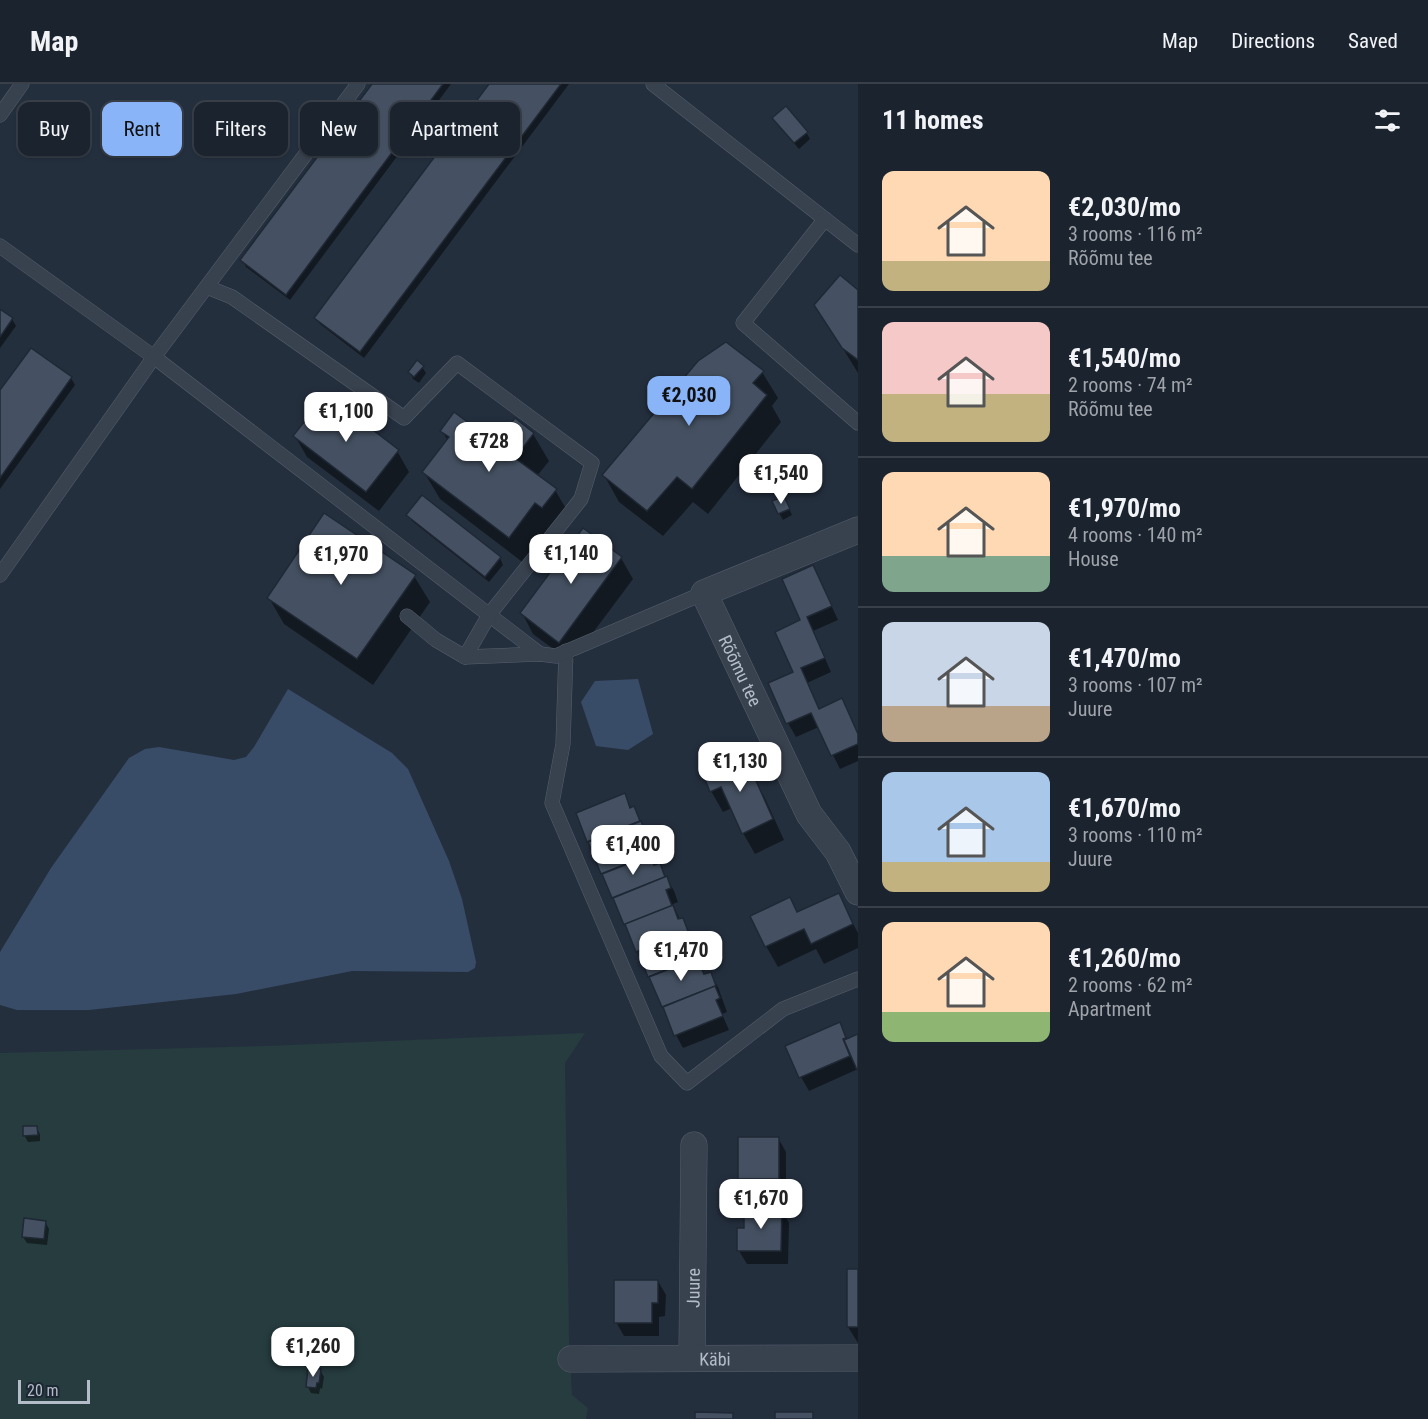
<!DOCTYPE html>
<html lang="en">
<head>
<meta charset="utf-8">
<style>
	body { margin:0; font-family:"Roboto Condensed",sans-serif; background:#242b36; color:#f1f3f6; height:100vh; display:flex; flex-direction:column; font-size:22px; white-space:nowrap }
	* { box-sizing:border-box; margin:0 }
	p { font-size:20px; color:#a0a4aa }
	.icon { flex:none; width:33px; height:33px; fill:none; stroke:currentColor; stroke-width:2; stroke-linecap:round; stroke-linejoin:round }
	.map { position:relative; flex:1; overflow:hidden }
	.sheet { display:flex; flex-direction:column; background:#1b232e; width:570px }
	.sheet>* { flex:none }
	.top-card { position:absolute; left:18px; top:18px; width:570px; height:54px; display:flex; gap:12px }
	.scale { position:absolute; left:18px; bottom:15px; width:72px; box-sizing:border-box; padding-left:6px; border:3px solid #b4bcc9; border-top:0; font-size:16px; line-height:21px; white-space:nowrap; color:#b4bcc9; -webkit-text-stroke:4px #1d2633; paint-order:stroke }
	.price { position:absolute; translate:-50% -51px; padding:0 14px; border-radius:12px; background:#fff; color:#222; font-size:20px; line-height:39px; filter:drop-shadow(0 2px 3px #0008) }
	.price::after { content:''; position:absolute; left:50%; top:36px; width:18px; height:14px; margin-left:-9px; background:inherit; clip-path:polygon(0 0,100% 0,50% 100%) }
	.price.active { background:#8ab4f8; color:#111 }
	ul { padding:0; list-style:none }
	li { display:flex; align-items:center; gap:18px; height:150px; padding:0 24px }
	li+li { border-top:2px solid #39404a }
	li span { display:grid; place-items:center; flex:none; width:168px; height:120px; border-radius:12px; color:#555 }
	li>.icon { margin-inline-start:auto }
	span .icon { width:72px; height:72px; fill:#fffc; stroke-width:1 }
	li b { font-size:26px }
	h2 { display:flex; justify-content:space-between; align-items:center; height:72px; padding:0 24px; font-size:26px }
	.tag { padding:0 21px; border-radius:12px; background:#1b232e; box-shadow:0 2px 4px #0004,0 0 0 2px #39404a; font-size:21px; line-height:54px }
	.tag.active { background:#8ab4f8; color:#111 }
	header { display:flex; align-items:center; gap:36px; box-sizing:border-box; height:84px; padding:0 30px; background:#1b232e; border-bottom:2px solid #39404a }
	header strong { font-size:28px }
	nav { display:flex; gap:33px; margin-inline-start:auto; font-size:21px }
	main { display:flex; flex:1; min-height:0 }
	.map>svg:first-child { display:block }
	.green { fill:#263c3f }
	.water { fill:#394c67 }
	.shadow { fill:#0007 }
	.building { fill:#455162; stroke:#1f2835; stroke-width:1.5 }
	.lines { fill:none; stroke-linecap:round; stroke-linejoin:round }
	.service-casing { stroke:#565f6c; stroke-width:15 }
	.minor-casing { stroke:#565f6c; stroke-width:27 }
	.service { stroke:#38414e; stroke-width:14 }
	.minor { stroke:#38414e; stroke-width:26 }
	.labels { text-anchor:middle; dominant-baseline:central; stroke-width:6; stroke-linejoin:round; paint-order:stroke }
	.street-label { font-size:18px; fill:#b4bcc9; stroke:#1d2633 }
</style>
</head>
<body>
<header>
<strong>Map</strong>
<nav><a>Map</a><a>Directions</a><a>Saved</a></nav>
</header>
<main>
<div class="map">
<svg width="858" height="1335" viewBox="0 0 858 1335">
	<rect width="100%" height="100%" fill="#242f3e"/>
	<path class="green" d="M585,949L565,979L569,1252L572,1311L588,1324L586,1335H0V969L267,962Z"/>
	<g class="water">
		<path d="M638,595L653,650L628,666L596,662L581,618L595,597Z"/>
		<path d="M288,605L392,669L408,685L449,777L462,815L476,878L475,884L468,888L352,887L236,910L89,926H17L0,921V868L51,784L129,674L145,665L159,663L234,676L246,673L254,663Z"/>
	</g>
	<g class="shadow">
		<path d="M373,0H451L290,216L246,183L242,176Z"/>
		<path d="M491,0H569L364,274L320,240L316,234Z"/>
		<path d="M774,35L806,48L810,55L799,65L778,41Z"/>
		<path d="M858,208V289L816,221Z"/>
		<path d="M0,227L12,235L16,242L0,264Z"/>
		<path d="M422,283L426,289L419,299L413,295L410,288Z"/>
		<path d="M762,288L778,314L772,322L781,338L708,430L693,418L663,452L619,418L604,391Z"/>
		<path d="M71,294L75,301L0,405V309Z"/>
		<path d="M515,336L533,350L549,377L537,392L555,406L571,433L525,480L440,415L424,388L448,357L442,347L496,361Z"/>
		<path d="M295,352L397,367L409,388L379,427L307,373Z"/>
		<path d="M787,420L792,431L783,436L779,429Z"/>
		<path d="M408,431L500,474L503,481L489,498L412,437Z"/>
		<path d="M621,474L633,495L571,578L533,550L522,529Z"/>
		<path d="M414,492L430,518L373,601L284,540L269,514Z"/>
		<path d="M820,497L838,536L813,547L831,588L807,599L819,626L841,616L858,649V677L840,685L819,643L796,653L788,639L770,600L795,589L802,537Z"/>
		<path d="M740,673L764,712L784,756L755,770L743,749L732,724L723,728L711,707L703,689Z"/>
		<path d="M624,711L632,725L634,724L648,752L652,761L647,763L655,782L659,781L674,807L678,818L673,820L680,836H682L697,862L702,873L697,875L705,891L710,889L718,903L727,928L722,930L729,946L683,964L676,951L656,904L637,868L594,766L589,758L578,729Z"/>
		<path d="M838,811L858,849V864L824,880L816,865L778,883L766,862L789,814L798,829Z"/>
		<path d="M839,940L848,956L858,951V985L809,1007L801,993Z"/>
		<path d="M36,1044L40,1050V1057L28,1058L24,1051Z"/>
		<path d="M778,1054L786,1068V1109L747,1108L739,1095Z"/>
		<path d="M781,1125L789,1139L788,1180H747L739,1167Z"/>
		<path d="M45,1138L49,1145L47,1161L27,1159L23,1153Z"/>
		<path d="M858,1186V1259L848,1243Z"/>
		<path d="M658,1197L666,1211L665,1232L659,1233V1252H624L616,1238Z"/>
		<path d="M320,1286L324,1293L322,1305L320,1304L319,1310L311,1309L308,1303Z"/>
	</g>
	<g class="building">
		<path d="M372,0H443L286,211L240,176Z"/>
		<path d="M489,0H561L360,268L314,234Z"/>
		<path d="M786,22L808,48L794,59L772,34Z"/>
		<path d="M840,191L858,206V276L842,264L814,221Z"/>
		<path d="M0,225L13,234L0,253Z"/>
		<path d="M726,258L764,287L753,299L767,311L692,405L677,393L647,427L602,391L698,277Z"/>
		<path d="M31,264L72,293L0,394V306Z"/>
		<path d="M417,276L424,282L414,293L408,288Z"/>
		<path d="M326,310L399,366L366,408L293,352Z"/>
		<path d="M454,328L496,359L515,334L534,349L515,374L557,405L542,424L535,419L509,454L422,388L449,353L440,347Z"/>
		<path d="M422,411L501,473L485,493L406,431Z"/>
		<path d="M784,412L790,425L778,430L772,417Z"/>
		<path d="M324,429L416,491L357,575L267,514Z"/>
		<path d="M583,444L622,473L559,559L520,529Z"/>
		<path d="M813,481L832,522L807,533L825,574L801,584L819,625L842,614L858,650V660L831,672L811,629L786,640L768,599L793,588L775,548L800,536L782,495Z"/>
		<path d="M741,671L750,691L753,690L773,735L742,750L721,703L710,708L702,688Z"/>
		<path d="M625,709L630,724L634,722L640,737L587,758L576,729Z"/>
		<path d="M641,737L645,747L641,749L649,771L601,790L588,758Z"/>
		<path d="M650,771L654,781L660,779L665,793L612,814L602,790Z"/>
		<path d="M667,792L671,804L666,806L672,822L624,841L613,814Z"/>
		<path d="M839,809L853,840L811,860L804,845L765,863L750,832L790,813L797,828Z"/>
		<path d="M673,821L678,835L683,834L688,847L636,868L625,840Z"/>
		<path d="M690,847L695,859L690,861L696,874L648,893L638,868Z"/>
		<path d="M697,874L704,890L711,888L716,902L662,923L649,893Z"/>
		<path d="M715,902L720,914L716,916L723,932L674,952L663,923Z"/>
		<path d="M840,938L846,954L843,955L850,972L799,994L785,962Z"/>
		<path d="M858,950V985L857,986L844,956Z"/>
		<path d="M23,1042H37L38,1051L23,1052Z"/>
		<rect x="738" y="1053" width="41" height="42"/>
		<path d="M744,1124H782L781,1167H737V1144H744Z"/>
		<path d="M24,1134L46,1137L44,1155L22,1153Z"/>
		<rect x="847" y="1185" width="11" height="58"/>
		<path d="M614,1196H658V1219H652V1239H614Z"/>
		<path d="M308,1284L321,1285L319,1299H317L316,1304L306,1303Z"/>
		<path d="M695,1328L733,1329V1335H695Z"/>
		<rect x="775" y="1328" width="38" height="7"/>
	</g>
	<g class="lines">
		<g class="service-casing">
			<g id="service">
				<path d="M653,0L858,161"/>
				<path d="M0,31L22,0"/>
				<path d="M825,135L743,239L858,339"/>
				<path d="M0,162L154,273L540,570"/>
				<path d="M207,203L232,213L404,334L457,279L592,379L581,415L489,531L465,573L436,556L407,532"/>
				<path d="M0,491L154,273L358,0"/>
				<path d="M566,567L563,660L552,719L661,972L687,999L783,925L858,895"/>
				<path d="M465,573L540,570L556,572L704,509"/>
			</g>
		</g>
		<g class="minor-casing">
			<g id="minor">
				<path id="s1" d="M858,446L704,509L809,730L838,768L858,808"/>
				<path id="s2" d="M692,1274L694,1061"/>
				<path id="s3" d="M571,1275L858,1274"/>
			</g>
		</g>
		<use href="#service" class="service"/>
		<use href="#minor" class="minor"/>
	</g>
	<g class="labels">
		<g class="street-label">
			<text stroke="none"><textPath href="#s1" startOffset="252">Rõõmu tee</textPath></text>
			<text stroke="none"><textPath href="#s2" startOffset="70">Juure</textPath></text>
			<text stroke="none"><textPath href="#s3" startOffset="144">Käbi</textPath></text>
		</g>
	</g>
</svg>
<div class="scale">20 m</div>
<b class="price active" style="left:689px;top:343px">€2,030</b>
<b class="price" style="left:346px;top:359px">€1,100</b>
<b class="price" style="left:489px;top:389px">€728</b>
<b class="price" style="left:781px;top:421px">€1,540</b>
<b class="price" style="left:571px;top:501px">€1,140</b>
<b class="price" style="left:341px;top:502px">€1,970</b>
<b class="price" style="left:740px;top:709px">€1,130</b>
<b class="price" style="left:633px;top:792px">€1,400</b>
<b class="price" style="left:681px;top:898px">€1,470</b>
<b class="price" style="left:761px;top:1146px">€1,670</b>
<b class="price" style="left:313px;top:1294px">€1,260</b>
<div class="top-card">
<a class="tag">Buy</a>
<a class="tag active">Rent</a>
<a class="tag">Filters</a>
<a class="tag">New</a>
<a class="tag">Apartment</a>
</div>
</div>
<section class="sheet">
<h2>11 homes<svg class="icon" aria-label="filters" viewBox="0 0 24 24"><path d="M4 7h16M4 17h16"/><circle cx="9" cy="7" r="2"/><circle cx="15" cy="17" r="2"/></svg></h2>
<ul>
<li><span style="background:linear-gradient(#ffd9b3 75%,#c2b280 0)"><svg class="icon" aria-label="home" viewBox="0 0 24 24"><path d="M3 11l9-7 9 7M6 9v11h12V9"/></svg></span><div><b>€2,030/mo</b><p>3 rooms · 116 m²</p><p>Rõõmu tee</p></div></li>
<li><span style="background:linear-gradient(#f6c9c9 60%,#c2b280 0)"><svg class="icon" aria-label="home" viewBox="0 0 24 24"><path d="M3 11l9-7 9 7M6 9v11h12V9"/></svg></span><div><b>€1,540/mo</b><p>2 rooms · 74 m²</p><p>Rõõmu tee</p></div></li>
<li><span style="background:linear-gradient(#ffd9b3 70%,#7fa58c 0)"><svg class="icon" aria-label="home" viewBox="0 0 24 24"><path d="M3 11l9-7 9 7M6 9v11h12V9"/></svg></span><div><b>€1,970/mo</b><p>4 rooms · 140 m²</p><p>House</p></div></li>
<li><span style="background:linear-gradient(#c9d6e8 70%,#b9a48a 0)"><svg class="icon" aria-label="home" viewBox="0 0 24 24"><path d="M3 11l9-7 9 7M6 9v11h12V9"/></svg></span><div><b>€1,470/mo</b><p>3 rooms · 107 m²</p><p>Juure</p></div></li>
<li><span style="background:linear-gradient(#a9c7e8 75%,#c2b280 0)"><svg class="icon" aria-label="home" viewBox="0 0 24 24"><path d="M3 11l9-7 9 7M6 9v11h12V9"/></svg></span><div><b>€1,670/mo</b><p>3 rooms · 110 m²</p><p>Juure</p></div></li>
<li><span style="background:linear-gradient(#ffd9b3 75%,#8fb573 0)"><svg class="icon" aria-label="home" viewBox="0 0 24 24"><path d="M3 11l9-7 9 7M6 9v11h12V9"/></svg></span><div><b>€1,260/mo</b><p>2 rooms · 62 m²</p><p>Apartment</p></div></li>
</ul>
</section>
</main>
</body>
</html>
